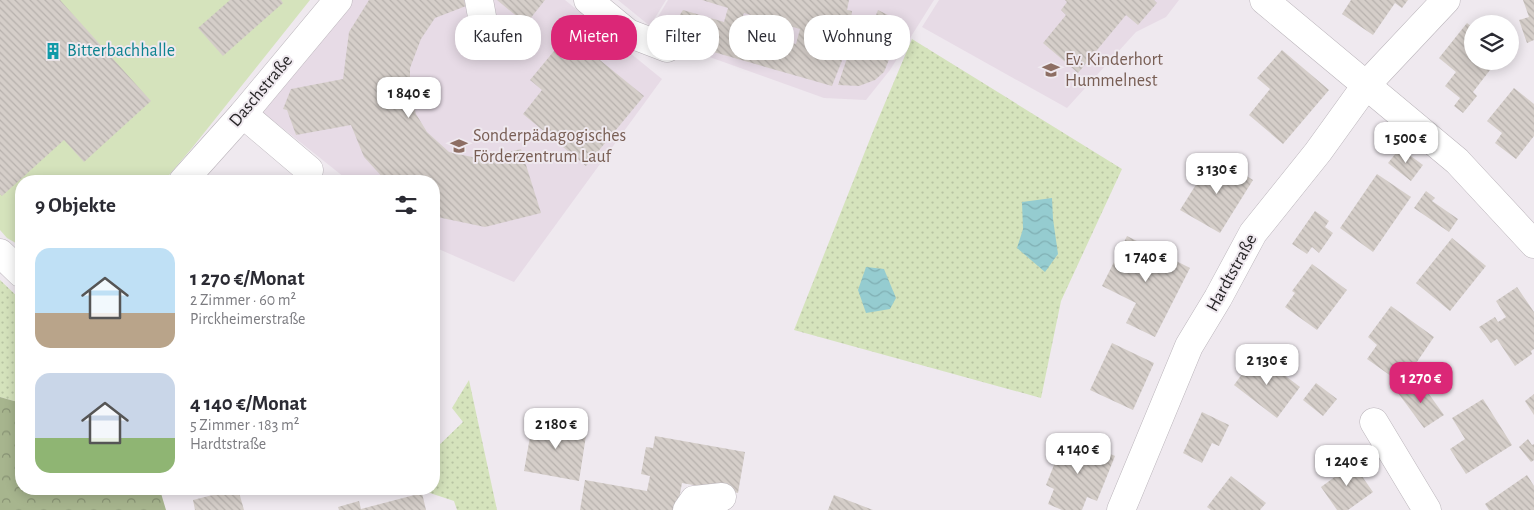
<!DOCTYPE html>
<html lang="de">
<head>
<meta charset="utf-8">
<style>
	body { margin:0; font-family:"Alegreya Sans",sans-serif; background:#f7f7f7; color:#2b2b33; height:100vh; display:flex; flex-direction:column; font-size:19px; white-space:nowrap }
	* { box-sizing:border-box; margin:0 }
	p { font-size:16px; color:#7c7c81 }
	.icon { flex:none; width:28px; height:28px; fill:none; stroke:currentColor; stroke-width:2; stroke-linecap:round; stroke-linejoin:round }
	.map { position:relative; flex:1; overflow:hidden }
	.drawer { position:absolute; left:15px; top:175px; width:425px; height:320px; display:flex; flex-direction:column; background:#fff; border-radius:20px; box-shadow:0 2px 12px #0003 }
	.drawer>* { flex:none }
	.banner { position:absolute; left:455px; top:15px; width:475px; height:45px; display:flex; gap:10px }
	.buttons { position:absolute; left:1464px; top:15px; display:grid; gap:10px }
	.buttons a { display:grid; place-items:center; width:55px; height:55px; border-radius:50%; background:#fff; box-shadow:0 2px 12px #0003; font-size:25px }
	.price { position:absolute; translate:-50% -42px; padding:0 11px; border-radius:10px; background:#fff; color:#222; font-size:16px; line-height:32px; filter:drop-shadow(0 1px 2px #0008) }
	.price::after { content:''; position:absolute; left:50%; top:30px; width:15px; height:11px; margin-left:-8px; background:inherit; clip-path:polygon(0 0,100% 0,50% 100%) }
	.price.active { background:#db2777; color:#fff }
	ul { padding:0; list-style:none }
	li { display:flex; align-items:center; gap:15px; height:125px; padding:0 20px }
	li span { display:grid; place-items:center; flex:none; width:140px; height:100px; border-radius:15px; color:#555 }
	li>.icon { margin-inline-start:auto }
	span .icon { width:60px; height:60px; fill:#fffc; stroke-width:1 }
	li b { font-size:21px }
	h2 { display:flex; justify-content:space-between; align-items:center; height:60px; padding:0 20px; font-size:21px }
	.chip { padding:0 18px; border-radius:20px; background:#fff; box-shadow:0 2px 12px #0003; font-size:18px; line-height:45px }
	.chip.active { background:#db2777; color:#fff }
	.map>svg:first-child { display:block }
	.built { fill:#e7dbe6 }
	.green { fill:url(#green-dots) }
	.forest { fill:url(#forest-crowns) }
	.pitch { fill:#d5e3bc }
	.water { fill:url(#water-waves) }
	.building { fill:url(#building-back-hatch); fill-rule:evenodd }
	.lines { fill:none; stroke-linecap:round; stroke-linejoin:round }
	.minor-casing { stroke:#bbb5bb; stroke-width:29 }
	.minor { stroke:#fff; stroke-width:28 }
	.labels { text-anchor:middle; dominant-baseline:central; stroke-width:4; stroke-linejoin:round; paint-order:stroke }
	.culture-label { font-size:18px; fill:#0d838f; stroke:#efe9ef; text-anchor:start }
	.education-label { font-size:18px; fill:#785e54; stroke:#efe9ef; text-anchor:start }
	.street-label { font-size:18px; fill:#282628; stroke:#efe9ef }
</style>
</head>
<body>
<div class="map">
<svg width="1534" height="510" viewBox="0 0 1534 510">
	<defs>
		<pattern id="green-dots" width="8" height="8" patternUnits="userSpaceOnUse" patternTransform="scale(1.25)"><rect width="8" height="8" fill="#d5e3bc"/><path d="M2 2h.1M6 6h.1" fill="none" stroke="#b7c3a2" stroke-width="1.8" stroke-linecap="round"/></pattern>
		<pattern id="forest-crowns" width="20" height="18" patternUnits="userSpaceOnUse" patternTransform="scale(1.25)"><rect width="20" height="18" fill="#a7b58e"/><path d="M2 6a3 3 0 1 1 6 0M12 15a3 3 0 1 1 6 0" fill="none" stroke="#889374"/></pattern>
		<pattern id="water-waves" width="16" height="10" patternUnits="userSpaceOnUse" patternTransform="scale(1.25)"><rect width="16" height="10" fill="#95ccd0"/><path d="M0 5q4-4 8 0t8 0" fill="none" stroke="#80afb3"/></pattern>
		<pattern id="building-back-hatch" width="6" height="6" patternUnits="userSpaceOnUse" patternTransform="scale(1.25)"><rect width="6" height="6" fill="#d5cec9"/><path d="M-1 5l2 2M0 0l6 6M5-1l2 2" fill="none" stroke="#b7b1ad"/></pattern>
	</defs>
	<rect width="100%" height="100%" fill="#efe9ef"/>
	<g class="built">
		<path d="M351,0H565L662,79L514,282L434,247V181H349L261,111Z"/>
		<path d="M618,0H666L650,26Z"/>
		<path d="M668,0H934L890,70L866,100L824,98L662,40L652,27Z"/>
		<path d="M939,0H1179L1166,17L1136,32L1067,108L922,27Z"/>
	</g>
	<g class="green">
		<path d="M912,39L1122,169L1061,301L1041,398L794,330L874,129Z"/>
		<path d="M0,280L21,300V403L0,397Z"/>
		<path d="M469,380L497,510H457L454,501L427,492L404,489H434V450L463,422L452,408Z"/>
	</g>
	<path class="forest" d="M0,397L21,403V489H163L160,490L166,510H0Z"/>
	<path class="pitch" d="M0,0H310L192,148L164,181H21V246L7,238L0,230Z"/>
	<g class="water">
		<path d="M1052,198L1053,219L1058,254L1045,272L1017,248L1023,229L1022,202Z"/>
		<path d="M866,267L884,269L896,298L890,309L866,313L858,290Z"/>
	</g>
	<g class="building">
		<path d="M0,0H60L151,101L84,162L64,140L2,196L0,194Z"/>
		<path d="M230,0H281L283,3L223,56L198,28Z"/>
		<path d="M369,0H464L466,6L435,18L421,39L410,68V94L416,114L427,132L449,152L481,159L521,149L541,213L485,227L437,217L434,215V181H386L364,157L351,125L296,135L287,110L283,109L291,89L343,79L349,32Z"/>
		<path d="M497,0H545L526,24Z"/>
		<path d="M702,0H849L847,10L852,11L848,43L814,33L810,48L843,58L832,86L665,38L683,10L724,22L728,8ZM744,13L800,29L796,44L739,27Z"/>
		<path d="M1065,0H1154L1157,3L1138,25L1126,15L1078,73L1043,43L1066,15L1061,10L1067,2Z"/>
		<path d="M1351,0H1408L1402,8L1395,3L1373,35L1342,14Z"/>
		<path d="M1523,0H1534V40L1527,43L1519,20L1529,17Z"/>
		<path d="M878,10L888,15L896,23L901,32L900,45L891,47L890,57L884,72L875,80L859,86L838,85L861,16L874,20Z"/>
		<path d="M1467,23L1472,27V61H1497L1473,92L1477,96L1463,113L1454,106L1460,98L1445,86L1456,72L1439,58Z"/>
		<path d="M568,34L644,96L586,166L523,114L542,90L530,80Z"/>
		<path d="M1282,50L1329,90L1283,144L1249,115L1270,89L1257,78Z"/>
		<path d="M1514,88L1534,104V136L1516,159L1495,143L1502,133L1487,121Z"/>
		<path d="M1400,148L1423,165L1411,181L1388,163Z"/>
		<path d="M1214,156L1253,180L1220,233L1180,210Z"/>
		<path d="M1377,174L1411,197L1373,252L1340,228Z"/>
		<path d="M1426,191L1435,198L1432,201L1458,219L1449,232L1414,208Z"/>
		<path d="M1315,211L1329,221L1325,227L1333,233L1319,253L1312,247L1307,254L1292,244Z"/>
		<path d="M1127,236L1190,268L1155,337L1126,323L1136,303L1102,286Z"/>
		<path d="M1452,238L1486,266L1450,311L1416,283Z"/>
		<path d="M1312,264L1347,290L1317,330L1285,307L1295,293L1292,291Z"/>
		<path d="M1517,287L1534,312V349L1531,351L1532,354L1515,366L1497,339L1491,343L1479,327L1495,317L1498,322L1506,317L1496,301Z"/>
		<path d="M1391,306L1434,337L1412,369L1409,366L1398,381L1367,359L1377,345L1368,337Z"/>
		<path d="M1112,343L1154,363L1133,410L1090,390Z"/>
		<path d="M1257,354L1300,387L1277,418L1234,385Z"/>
		<path d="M1418,379L1444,415L1424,428L1398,393Z"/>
		<path d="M1316,383L1337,399L1323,416L1303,400Z"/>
		<path d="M1534,394V415L1525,401Z"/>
		<path d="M1483,399L1512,445L1466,474L1450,449L1465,439L1452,418Z"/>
		<path d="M1202,412L1229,425L1219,446L1212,443L1202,463L1183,453Z"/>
		<path d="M533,420L587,429L579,481L524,471Z"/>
		<path d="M1066,435L1115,456L1097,501L1087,497L1082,510H1062L1048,504L1054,489L1046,485Z"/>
		<path d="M655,436L745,452L738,493L682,483L677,510H580L585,480L647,491L650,476L641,474L646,447L653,448Z"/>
		<path d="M1528,439L1532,445L1534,444V460L1531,462L1519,447Z"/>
		<path d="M1349,456L1353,458L1355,463L1354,465L1373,492L1348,510H1337L1321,487L1343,471L1340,463L1342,459Z"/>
		<path d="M1527,475L1534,486V510H1489L1485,504Z"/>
		<path d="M1231,476L1266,503L1260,510H1211L1207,507Z"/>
		<path d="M236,489H238L244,510H195L193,500Z"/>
		<path d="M422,493L426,510H339L338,507L359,501L361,509Z"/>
		<path d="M834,495L873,510H828Z"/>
	</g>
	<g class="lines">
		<g class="minor-casing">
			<g id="minor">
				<path d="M479,0L485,33"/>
				<path d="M588,0L628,33L667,48"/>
				<path d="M1264,0L1457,161L1534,244"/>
				<path d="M243,114L309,170"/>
				<path d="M183,181L243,114L338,0"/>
				<path d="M0,253L21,273"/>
				<path d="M1374,422L1427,510"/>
				<path d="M687,510L694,500L722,497"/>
				<path d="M1121,510L1189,346L1218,298L1253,233L1318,152L1367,84L1446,0"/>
			</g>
		</g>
		<use href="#minor" class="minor"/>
	</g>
	<defs>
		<g id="building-bare" transform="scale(1.35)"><path d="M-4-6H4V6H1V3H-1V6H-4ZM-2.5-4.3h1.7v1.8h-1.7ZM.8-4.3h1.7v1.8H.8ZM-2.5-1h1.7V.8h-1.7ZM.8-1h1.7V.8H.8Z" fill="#0f9aa8" stroke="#efe9ef" stroke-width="2.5" paint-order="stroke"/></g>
		<g id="school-bare" transform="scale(1.35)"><path d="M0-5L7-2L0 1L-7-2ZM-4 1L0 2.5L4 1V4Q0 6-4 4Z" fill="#8d6e63" stroke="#efe9ef" stroke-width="2.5" paint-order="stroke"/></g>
	</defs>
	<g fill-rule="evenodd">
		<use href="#building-bare" x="53" y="51"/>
		<use href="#school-bare" x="1051" y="70"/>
		<use href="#school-bare" x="459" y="146"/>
	</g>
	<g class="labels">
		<g class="culture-label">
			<text x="67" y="51">Bitterbachhalle</text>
		</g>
		<g class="education-label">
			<text x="1065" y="60">Ev. Kinderhort<tspan x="1065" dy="21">Hummelnest</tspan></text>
			<text x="473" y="136">Sonderpädagogisches<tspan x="473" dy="21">Förderzentrum Lauf</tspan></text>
		</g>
		<g class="street-label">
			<text transform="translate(261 91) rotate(-50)">Daschstraße</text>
			<text transform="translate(1232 273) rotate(-61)">Hardtstraße</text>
		</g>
	</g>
</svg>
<div class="buttons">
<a><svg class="icon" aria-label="layers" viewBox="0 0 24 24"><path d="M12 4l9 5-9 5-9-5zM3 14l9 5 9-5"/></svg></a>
</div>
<b class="price" style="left:409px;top:119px">1 840 €</b>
<b class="price" style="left:1406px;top:164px">1 500 €</b>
<b class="price" style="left:1217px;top:195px">3 130 €</b>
<b class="price" style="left:1146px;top:283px">1 740 €</b>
<b class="price" style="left:1267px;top:386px">2 130 €</b>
<b class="price active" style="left:1421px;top:404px">1 270 €</b>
<b class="price" style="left:556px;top:450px">2 180 €</b>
<b class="price" style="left:1078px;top:475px">4 140 €</b>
<b class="price" style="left:1347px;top:487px">1 240 €</b>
<div class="banner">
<a class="chip">Kaufen</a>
<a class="chip active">Mieten</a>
<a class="chip">Filter</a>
<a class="chip">Neu</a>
<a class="chip">Wohnung</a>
</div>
<section class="drawer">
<h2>9 Objekte<svg class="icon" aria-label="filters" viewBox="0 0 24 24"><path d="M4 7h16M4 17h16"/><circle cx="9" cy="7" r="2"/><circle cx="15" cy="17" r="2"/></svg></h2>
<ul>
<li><span style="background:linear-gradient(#bfe0f5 65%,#b9a48a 0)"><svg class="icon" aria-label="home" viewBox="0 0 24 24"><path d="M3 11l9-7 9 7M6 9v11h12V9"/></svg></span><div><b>1 270 €/Monat</b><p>2 Zimmer · 60 m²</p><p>Pirckheimerstraße</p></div></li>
<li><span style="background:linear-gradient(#c9d6e8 65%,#8fb573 0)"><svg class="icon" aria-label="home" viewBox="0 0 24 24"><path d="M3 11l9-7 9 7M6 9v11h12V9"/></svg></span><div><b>4 140 €/Monat</b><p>5 Zimmer · 183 m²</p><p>Hardtstraße</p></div></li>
</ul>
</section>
</div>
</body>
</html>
